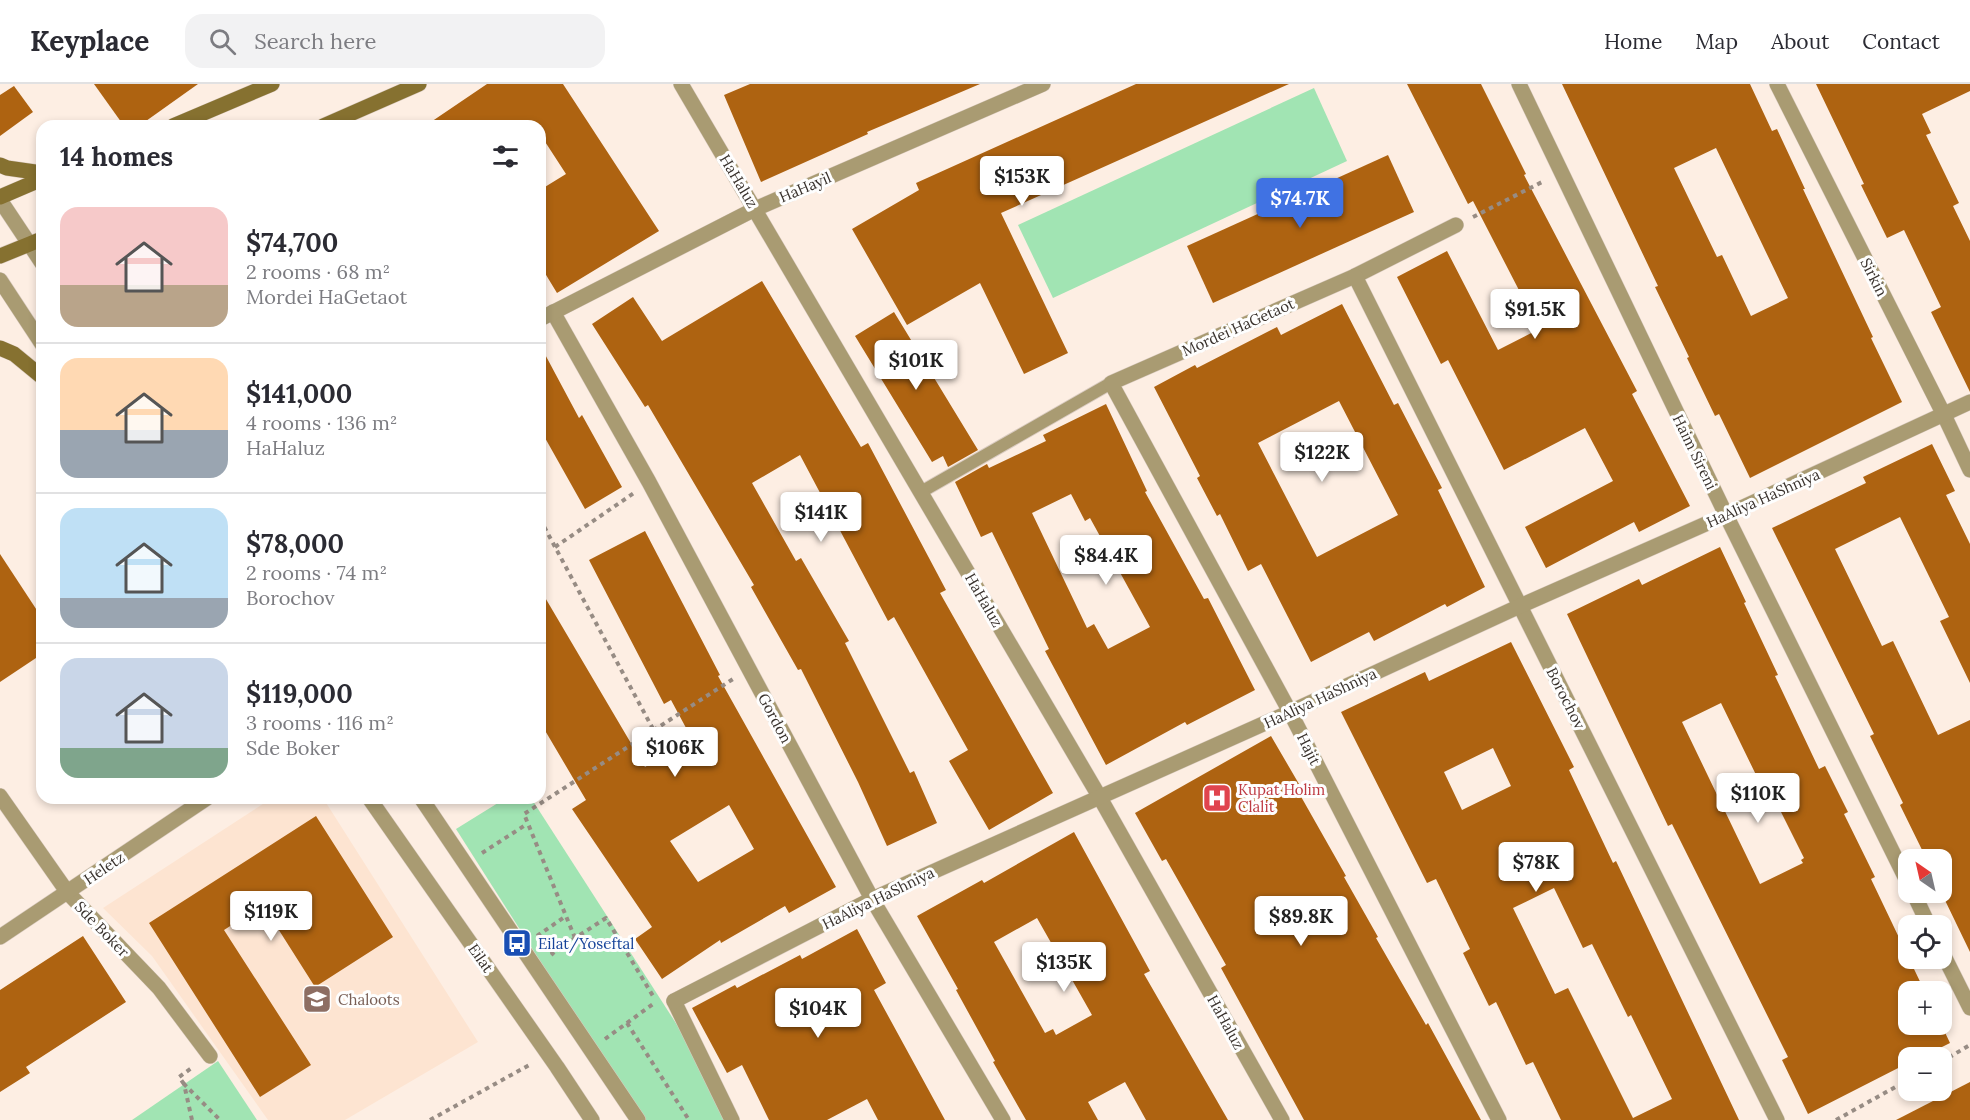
<!DOCTYPE html>
<html lang="en">
<head>
<meta charset="utf-8">
<style>
	body { margin:0; font-family:Lora,serif; background:#f2f2f3; color:#2b2b33; height:100vh; display:flex; flex-direction:column; font-size:22px; white-space:nowrap }
	* { box-sizing:border-box; margin:0 }
	p { font-size:20px; color:#7c7c81 }
	.icon { flex:none; width:33px; height:33px; fill:none; stroke:currentColor; stroke-width:2; stroke-linecap:round; stroke-linejoin:round }
	.map { position:relative; flex:1; overflow:hidden }
	.details { position:absolute; left:36px; top:36px; width:510px; height:684px; display:flex; flex-direction:column; background:#fff; border-radius:18px; box-shadow:0 3px 9px #0003 }
	.details>* { flex:none }
	.needle { width:39px; rotate:326deg }
	.fabs { position:absolute; left:1898px; top:765px; display:grid; gap:12px }
	.fabs a { display:grid; place-items:center; width:54px; height:54px; border-radius:12px; background:#fff; box-shadow:0 3px 9px #0003; font-size:30px }
	.price { position:absolute; translate:-50% -51px; padding:0 14px; border-radius:6px; background:#fff; color:#222; font-size:20px; line-height:39px; filter:drop-shadow(0 2px 3px #0008) }
	.price::after { content:''; position:absolute; left:50%; top:36px; width:18px; height:14px; margin-left:-9px; background:inherit; clip-path:polygon(0 0,100% 0,50% 100%) }
	.price.selected { background:#4072e3; color:#fff }
	ul { padding:0; list-style:none }
	li { display:flex; align-items:center; gap:18px; height:150px; padding:0 24px }
	li+li { border-top:2px solid #e1e1e2 }
	li span { display:grid; place-items:center; flex:none; width:168px; height:120px; border-radius:18px; color:#555 }
	li>.icon { margin-inline-start:auto }
	span .icon { width:72px; height:72px; fill:#fffc; stroke-width:1 }
	li b { font-size:26px }
	h2 { display:flex; justify-content:space-between; align-items:center; height:72px; padding:0 24px; font-size:26px }
	header { display:flex; align-items:center; gap:36px; box-sizing:border-box; height:84px; padding:0 30px; background:#fff; border-bottom:2px solid #e1e1e2 }
	header strong { font-size:28px }
	nav { display:flex; gap:33px; margin-inline-start:auto; font-size:21px }
	.search { width:420px; height:54px; background:#f2f2f3; display:flex; align-items:center; gap:15px; box-sizing:border-box; padding:0 21px; border-radius:18px; color:#7c7c81; font-size:22px }
	.map>svg:first-child { display:block }
	.built { fill:#fde4d1 }
	.green { fill:#a1e4b3 }
	.building { fill:#ae6311; fill-rule:evenodd }
	.lines { fill:none; stroke-linecap:round; stroke-linejoin:round }
	.service-casing { stroke:#daccc2; stroke-width:14 }
	.pedestrian-casing { stroke:#daccc2; stroke-width:16 }
	.minor-casing { stroke:#daccc2; stroke-width:16 }
	.tertiary-casing { stroke:#daccc2; stroke-width:16 }
	.secondary-casing { stroke:#daccc2; stroke-width:16 }
	.path { stroke:#978c84; stroke-width:4; stroke-dasharray:4.5 4.5; stroke-linecap:butt }
	.service { stroke:#a99b72; stroke-width:12 }
	.pedestrian { stroke:#a99b72; stroke-width:15 }
	.minor { stroke:#a99b72; stroke-width:15 }
	.tertiary { stroke:#a99b72; stroke-width:15 }
	.secondary { stroke:#867130; stroke-width:15 }
	.labels { text-anchor:middle; dominant-baseline:central; stroke-width:6; stroke-linejoin:round; paint-order:stroke }
	.street-label { font-size:15px; fill:#38312c; stroke:#fefefe }
	.health-label { font-size:15px; fill:#be3a42; stroke:#fefefe; text-anchor:start }
	.transit-label { font-size:15px; fill:#164399; stroke:#fefefe; text-anchor:start }
	.education-label { font-size:15px; fill:#785e54; stroke:#fefefe; text-anchor:start }
</style>
</head>
<body>
<header>
<strong>Keyplace</strong>
<div class="search"><svg class="icon" aria-label="search" viewBox="0 0 24 24"><circle cx="10" cy="10" r="6"/><path d="M15 15l6 6"/></svg>Search here</div>
<nav><a>Home</a><a>Map</a><a>About</a><a>Contact</a></nav>
</header>
<div class="map">
<svg width="1970" height="1036" viewBox="0 0 1970 1036">
	<rect width="100%" height="100%" fill="#fdeee3"/>
	<path class="built" d="M272,714H323L478,958L345,1036H268L152,872L103,824Z"/>
	<g class="green">
		<path d="M1314,4L1347,77L1053,214L1018,141Z"/>
		<path d="M506,714H531L690,961L726,1036H641L456,745Z"/>
		<path d="M218,977L257,1036H132Z"/>
	</g>
	<g class="building">
		<path d="M94,0H198L139,42H124Z"/>
		<path d="M487,0H563L659,147L557,209L540,181V106L566,90L540,50V42H425Z"/>
		<path d="M750,0H980L867,48L868,50L761,98L724,11Z"/>
		<path d="M1136,0H1289L1001,129L1068,269L1024,290L980,199L907,241L852,145L919,106L916,99Z"/>
		<path d="M1407,0H1481L1526,90L1524,91L1637,307L1632,310L1690,422L1639,448L1634,438L1546,484L1525,443L1613,397L1585,344L1504,386L1448,276L1441,280L1397,193L1447,167L1498,266L1539,245L1473,117L1468,120Z"/>
		<path d="M1562,0H1750L1772,47L1777,45L1805,105H1803L1873,253L1871,254L1902,318L1750,394L1719,330L1715,332L1687,274L1689,273L1655,203L1658,202ZM1716,64L1788,214L1751,232L1722,171L1717,173L1674,84Z"/>
		<path d="M1816,0H1970V7L1922,30L1931,49L1926,51L1959,119L1953,122L1970,157V308L1931,228L1941,223L1904,146L1887,154L1861,101L1864,100Z"/>
		<path d="M14,2L33,28L0,52V11Z"/>
		<path d="M1388,71L1414,128L1213,219L1187,162Z"/>
		<path d="M762,197L861,363L868,359L946,506L940,509L1053,709L989,746L949,677L968,666L894,533L888,537L800,371L752,399L796,477L801,474L849,557L845,559L910,689L914,687L937,739L887,762L858,698L801,585L798,586L751,503L754,501L648,321L645,323L592,240L633,213L662,257Z"/>
		<path d="M1342,220L1394,321L1398,319L1442,404L1438,406L1485,503L1447,523L1445,520L1374,557L1369,548L1311,578L1261,480L1248,487L1220,430L1217,432L1197,394L1200,392L1154,303L1195,281L1197,284L1277,243L1281,251ZM1339,317L1398,431L1317,473L1258,359Z"/>
		<path d="M894,228L978,366L948,383L943,372L932,378L855,252Z"/>
		<path d="M540,261L579,334L582,331L622,403L585,425L540,345Z"/>
		<path d="M1106,320L1147,407L1145,408L1204,515L1208,514L1255,606L1187,641L1185,638L1106,681L1045,567L1049,565L992,448L981,453L955,398L987,380L989,384L1046,357L1043,351ZM1071,410L1085,437L1090,434L1150,543L1108,565L1094,540L1087,544L1032,429Z"/>
		<path d="M1932,360L1955,407L1946,411L1970,460V599L1940,537L1949,533L1900,433L1835,465L1882,562L1893,557L1938,651L1970,636V868L1941,808V776H1927L1900,721L1903,719L1870,652L1874,650L1772,444L1866,399L1863,393Z"/>
		<path d="M645,447L720,591L718,592L836,803L789,829L785,822L721,859L720,856L662,895L635,855L652,843L572,725L586,716L540,638V505L645,683L692,655L671,616L664,620L589,476ZM729,721L754,765L698,798L670,757Z"/>
		<path d="M1720,463L1746,518L1744,519L1778,591L1775,592L1819,685L1825,682L1848,728L1844,730L1875,793L1871,795L1925,908H1908V940H1941L1950,959L1920,974H1908V979L1808,1030L1782,976L1788,973L1672,740L1668,742L1567,530L1639,495L1642,501ZM1721,619L1759,697L1764,694L1804,774L1801,776L1803,779L1760,800L1682,638Z"/>
		<path d="M0,470L42,534V570L0,598Z"/>
		<path d="M1511,558L1574,683L1569,686L1613,779L1616,777L1739,1036H1561L1533,978L1526,981L1496,918L1489,922L1463,869L1470,865L1436,795L1427,799L1341,628L1425,588L1429,597ZM1493,664L1511,702L1462,726L1444,688ZM1554,804L1583,864L1592,860L1628,933L1631,931L1672,1015L1633,1034L1568,904L1555,910L1513,824Z"/>
		<path d="M1271,652L1299,700L1295,702L1346,792L1344,793L1378,853L1376,854L1426,941L1428,939L1481,1036H1304L1221,884L1226,881L1166,775L1162,777L1135,729Z"/>
		<path d="M316,732L393,853L315,903L263,821L224,846L311,981L260,1013L149,839Z"/>
		<path d="M1074,748L1150,887L1144,890L1228,1036H1146L1125,998L1088,1018L1098,1036H1026L993,978L995,977L956,906L958,905L917,832L982,796L984,799ZM1037,834L1092,931L1056,951L1053,945L1045,949L994,858Z"/>
		<path d="M857,845L886,899L874,906L945,1036H878L867,1015L827,1036H769L742,981L727,989L692,924L735,901L737,904L800,871L802,875Z"/>
		<path d="M83,852L126,918L26,983L30,989L0,1008V906Z"/>
		<path d="M1970,998V1036H1896Z"/>
	</g>
	<g class="lines">
		<g class="service-casing">
			<path id="service" d="M921,408L1111,299"/>
		</g>
		<g class="pedestrian-casing">
			<path id="pedestrian" d="M674,917L732,1036"/>
		</g>
		<g class="minor-casing">
			<g id="minor">
				<path d="M681,0L1099,712L1282,1036"/>
				<path d="M1519,0L1726,431L1908,799"/>
				<path d="M1777,0L1944,331L1970,386"/>
				<path d="M1456,141L1355,192L1111,299L1290,628L1499,1036"/>
				<path d="M1355,192L1777,1036"/>
				<path d="M553,228L649,398L872,815L1003,1036"/>
				<path d="M540,235L755,125L1043,0"/>
				<path d="M0,712L68,809L159,904L210,972"/>
				<path d="M1913,808L1929,842"/>
				<path d="M0,853L207,714"/>
				<path d="M1941,866L1970,924"/>
				<path d="M674,917L872,815L1290,628L1520,522L1726,431L1970,318"/>
			</g>
		</g>
		<g class="tertiary-casing">
			<g id="tertiary">
				<path d="M0,116L42,179"/>
				<path d="M0,196L42,260"/>
				<path d="M369,714L557,983L592,1036"/>
				<path d="M421,714L638,1036"/>
			</g>
		</g>
		<g class="secondary-casing">
			<g id="secondary">
				<path d="M173,42L272,0"/>
				<path d="M323,42L419,0"/>
				<path d="M0,81L7,84L42,89"/>
				<path d="M0,113L42,95"/>
				<path d="M0,172L42,155"/>
				<path d="M0,264L14,270L42,293"/>
			</g>
		</g>
		<g class="path">
			<path d="M1473,133L1544,97"/>
			<path d="M540,435L653,645"/>
			<path d="M555,463L634,409"/>
			<path d="M482,769L527,740"/>
			<path d="M537,852L566,832"/>
			<path d="M575,854L524,730L733,595"/>
			<path d="M554,871L552,869L606,834L653,912"/>
			<path d="M627,939L689,1036"/>
			<path d="M605,955L653,920"/>
			<path d="M1941,978L1970,961"/>
			<path d="M184,1000L179,993L193,983"/>
			<path d="M192,1036L184,1000L220,1036"/>
			<path d="M430,1036L531,980"/>
			<path d="M1836,1036L1908,996"/>
		</g>
		<use href="#service" class="service"/>
		<use href="#pedestrian" class="pedestrian"/>
		<use href="#minor" class="minor"/>
		<use href="#tertiary" class="tertiary"/>
		<use href="#secondary" class="secondary"/>
	</g>
	<defs>
		<g id="hospital-square" transform="scale(1.5)"><rect x="-9" y="-9" width="18" height="18" rx="4" fill="#e0444e" stroke="#fefefe"/><path d="M-5-5h3v3.5h4V-5h3V5h-3V1.5h-4V5h-3Z" fill="#fff"/></g>
		<g id="bus-square" transform="scale(1.5)"><rect x="-9" y="-9" width="18" height="18" rx="4" fill="#1a4fb4" stroke="#fefefe"/><path d="M-5-6H5V4H4V6H2V4H-2V6H-4V4H-5ZM-3.5-4V0h7V-4ZM-3.5 1.2v1.5H-2V1.2ZM2 1.2v1.5H3.5V1.2Z" fill="#fff"/></g>
		<g id="school-square" transform="scale(1.5)"><rect x="-9" y="-9" width="18" height="18" rx="4" fill="#8d6e63" stroke="#fefefe"/><path d="M0-5L7-2L0 1L-7-2ZM-4 1L0 2.5L4 1V4Q0 6-4 4Z" fill="#fff"/></g>
	</defs>
	<g fill-rule="evenodd">
		<use href="#hospital-square" x="1217" y="714"/>
		<use href="#bus-square" x="517" y="859"/>
		<use href="#school-square" x="317" y="915"/>
	</g>
	<g class="labels">
		<g class="street-label">
			<text transform="translate(739 97) rotate(59)">HaHaluz</text>
			<text transform="translate(805 103) rotate(-23)">HaHayil</text>
			<text transform="translate(1874 193) rotate(63)">Sirkin</text>
			<text transform="translate(1238 243) rotate(-24)">Mordei HaGetaot</text>
			<text transform="translate(1695 368) rotate(64)">Haim Sireni</text>
			<text transform="translate(1763 414) rotate(-24)">HaAliya HaShniya</text>
			<text transform="translate(984 516) rotate(60)">HaHaluz</text>
			<text transform="translate(1320 614) rotate(-25)">HaAliya HaShniya</text>
			<text transform="translate(1566 614) rotate(63)">Borochov</text>
			<text transform="translate(775 634) rotate(62)">Gordon</text>
			<text transform="translate(1309 665) rotate(63)">Hajit</text>
			<text transform="translate(104 784) rotate(-34)">Heletz</text>
			<text transform="translate(878 814) rotate(-26)">HaAliya HaShniya</text>
			<text transform="translate(102 845) rotate(46)">Sde Boker</text>
			<text transform="translate(481 874) rotate(55)">Eilat</text>
			<text transform="translate(1226 938) rotate(61)">HaHaluz</text>
		</g>
		<g class="health-label">
			<text x="1238" y="705">Kupat Holim<tspan x="1238" dy="17">Clalit</tspan></text>
		</g>
		<g class="transit-label">
			<text x="538" y="859">Eilat/Yoseftal</text>
		</g>
		<g class="education-label">
			<text x="338" y="915">Chaloots</text>
		</g>
	</g>
</svg>
<div class="fabs">
<a><svg class="needle" viewBox="-14 -14 28 28"><path d="M0-13l5 13h-10z" fill="#e53935"/><path d="M0 13l5-13h-10z" fill="#7c7c81"/></svg></a>
<a><svg class="icon" aria-label="locate" viewBox="0 0 24 24"><circle cx="12" cy="12" r="6"/><path d="M12 2v4M12 18v4M2 12h4M18 12h4"/></svg></a>
<a>+</a>
<a>−</a>
</div>
<b class="price" style="left:1022px;top:123px">$153K</b>
<b class="price selected" style="left:1300px;top:145px">$74.7K</b>
<b class="price" style="left:1535px;top:256px">$91.5K</b>
<b class="price" style="left:916px;top:307px">$101K</b>
<b class="price" style="left:1322px;top:399px">$122K</b>
<b class="price" style="left:821px;top:459px">$141K</b>
<b class="price" style="left:1106px;top:502px">$84.4K</b>
<b class="price" style="left:675px;top:694px">$106K</b>
<b class="price" style="left:1758px;top:740px">$110K</b>
<b class="price" style="left:1536px;top:809px">$78K</b>
<b class="price" style="left:271px;top:858px">$119K</b>
<b class="price" style="left:1301px;top:863px">$89.8K</b>
<b class="price" style="left:1064px;top:909px">$135K</b>
<b class="price" style="left:818px;top:955px">$104K</b>
<section class="details">
<h2>14 homes<svg class="icon" aria-label="filters" viewBox="0 0 24 24"><path d="M4 7h16M4 17h16"/><circle cx="9" cy="7" r="2"/><circle cx="15" cy="17" r="2"/></svg></h2>
<ul>
<li><span style="background:linear-gradient(#f6c9c9 65%,#b9a48a 0)"><svg class="icon" aria-label="home" viewBox="0 0 24 24"><path d="M3 11l9-7 9 7M6 9v11h12V9"/></svg></span><div><b>$74,700</b><p>2 rooms · 68 m²</p><p>Mordei HaGetaot</p></div></li>
<li><span style="background:linear-gradient(#ffd9b3 60%,#9aa5b1 0)"><svg class="icon" aria-label="home" viewBox="0 0 24 24"><path d="M3 11l9-7 9 7M6 9v11h12V9"/></svg></span><div><b>$141,000</b><p>4 rooms · 136 m²</p><p>HaHaluz</p></div></li>
<li><span style="background:linear-gradient(#bfe0f5 75%,#9aa5b1 0)"><svg class="icon" aria-label="home" viewBox="0 0 24 24"><path d="M3 11l9-7 9 7M6 9v11h12V9"/></svg></span><div><b>$78,000</b><p>2 rooms · 74 m²</p><p>Borochov</p></div></li>
<li><span style="background:linear-gradient(#c9d6e8 75%,#7fa58c 0)"><svg class="icon" aria-label="home" viewBox="0 0 24 24"><path d="M3 11l9-7 9 7M6 9v11h12V9"/></svg></span><div><b>$119,000</b><p>3 rooms · 116 m²</p><p>Sde Boker</p></div></li>
</ul>
</section>
</div>
</body>
</html>
